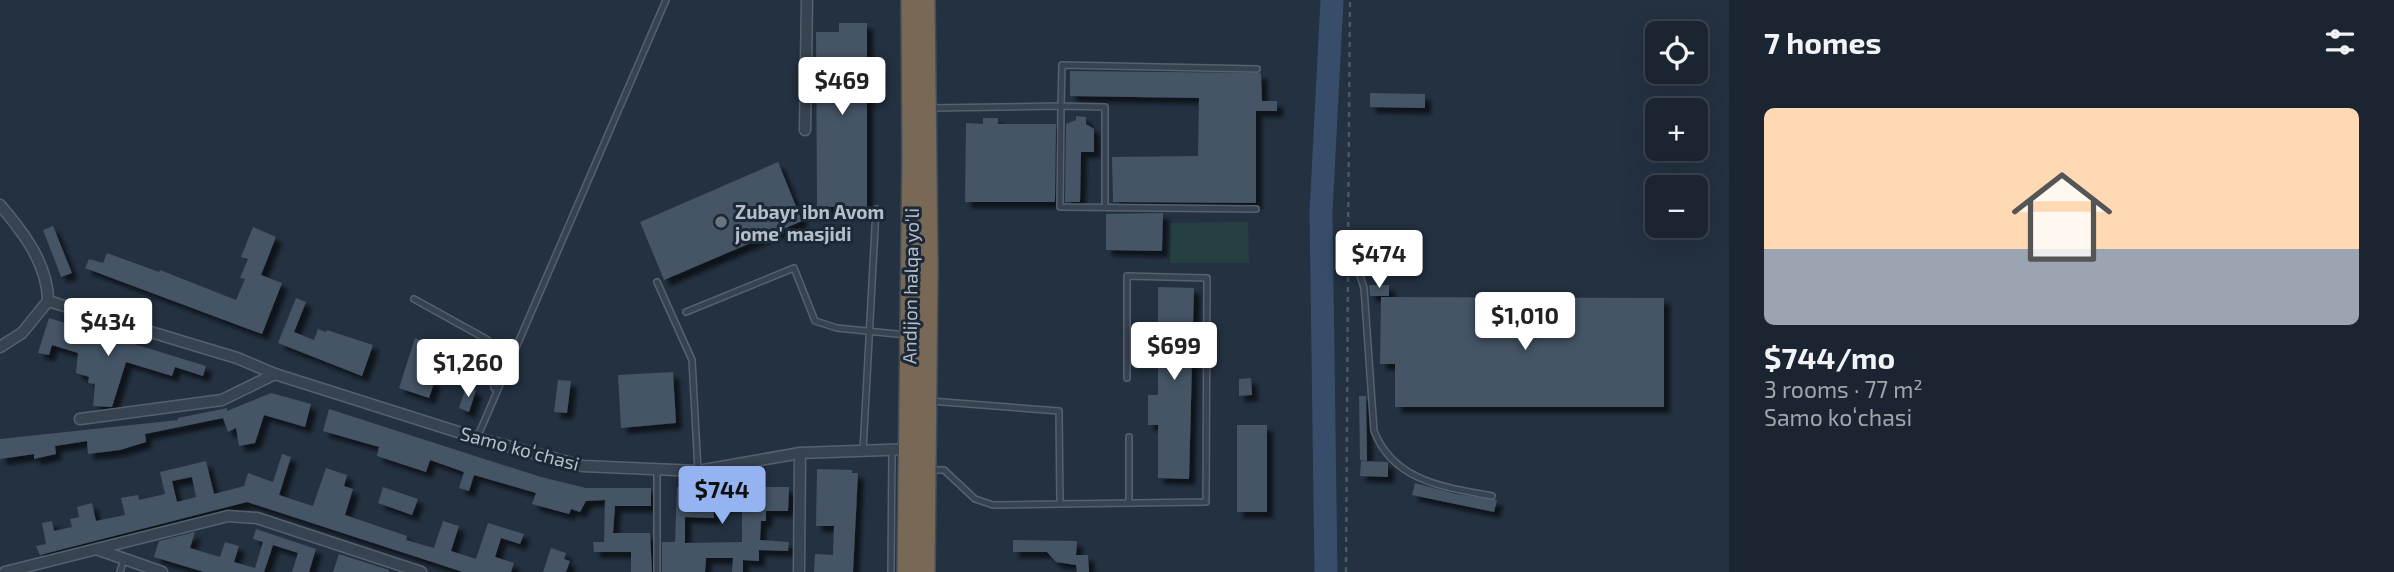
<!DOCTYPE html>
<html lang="en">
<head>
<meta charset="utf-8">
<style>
	body { margin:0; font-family:"Exo 2",sans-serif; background:#242d39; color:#f1f3f6; height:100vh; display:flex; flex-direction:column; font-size:26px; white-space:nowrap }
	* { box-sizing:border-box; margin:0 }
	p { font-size:23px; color:#a0a5ab }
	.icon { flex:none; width:38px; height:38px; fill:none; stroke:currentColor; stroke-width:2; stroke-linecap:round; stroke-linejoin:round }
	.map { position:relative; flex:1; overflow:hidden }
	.sheet { display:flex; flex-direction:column; background:#1b2531; width:665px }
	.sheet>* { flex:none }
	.fabs { position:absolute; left:1645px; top:21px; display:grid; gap:14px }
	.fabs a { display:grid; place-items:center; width:63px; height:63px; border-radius:10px; background:#1b2531; box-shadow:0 7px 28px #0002,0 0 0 2px #39424d; font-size:35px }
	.price { position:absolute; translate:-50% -60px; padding:0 16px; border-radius:7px; background:#fff; color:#222; font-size:23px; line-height:46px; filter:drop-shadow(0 2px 4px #0008) }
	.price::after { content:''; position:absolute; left:50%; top:42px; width:21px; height:16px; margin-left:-10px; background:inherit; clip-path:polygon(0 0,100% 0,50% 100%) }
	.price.selected { background:#95b2f1; color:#111 }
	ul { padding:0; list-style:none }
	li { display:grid; align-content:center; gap:14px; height:371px; padding:0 35px }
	li span { display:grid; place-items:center; height:217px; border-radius:10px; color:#555 }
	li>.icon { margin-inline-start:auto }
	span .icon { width:126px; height:126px; fill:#fffc; stroke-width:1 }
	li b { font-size:30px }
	h2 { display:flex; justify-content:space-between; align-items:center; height:84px; padding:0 35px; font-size:30px }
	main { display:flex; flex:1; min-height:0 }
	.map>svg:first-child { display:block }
	.green { fill:#264042 }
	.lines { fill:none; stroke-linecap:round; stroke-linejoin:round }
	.river { stroke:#374d69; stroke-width:23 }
	.building { fill:#455466; fill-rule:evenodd; filter:url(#shadow) }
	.lane-casing { stroke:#56616e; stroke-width:8 }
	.street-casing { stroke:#56616e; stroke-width:13 }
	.highway-casing { stroke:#434e5b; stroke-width:22 }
	.path { stroke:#445d5f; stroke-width:2.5; stroke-dasharray:5 5; stroke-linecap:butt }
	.lane { stroke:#384351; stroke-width:5 }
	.street { stroke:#384351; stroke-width:10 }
	.highway { stroke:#776955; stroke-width:19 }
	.worship-dot { fill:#6b7280; stroke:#1d2836; stroke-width:2.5 }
	.labels { text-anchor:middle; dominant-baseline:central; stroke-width:6; stroke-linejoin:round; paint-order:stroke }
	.poi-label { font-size:19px; font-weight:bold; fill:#b5becb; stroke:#1d2836; text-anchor:start }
	.street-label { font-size:19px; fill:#b5becb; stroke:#1d2836 }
</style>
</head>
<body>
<main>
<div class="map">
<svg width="1729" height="572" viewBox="0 0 1729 572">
	<defs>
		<filter id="shadow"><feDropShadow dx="6" dy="6" stdDeviation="2" flood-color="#0009"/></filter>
	</defs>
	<rect width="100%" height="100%" fill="#243141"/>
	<path class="green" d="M1248,222L1249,263H1170V223Z"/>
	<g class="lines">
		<path class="river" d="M1326,572L1321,212L1332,0"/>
	</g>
	<g class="building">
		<path d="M839,23H867V207H817L816,32H839Z"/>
		<path d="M1070,71L1261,73L1262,101H1277V111H1256V203L1113,202L1112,157L1198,156L1199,98L1070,96Z"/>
		<path d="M1370,93L1425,94V108L1370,107Z"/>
		<path d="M1076,116L1086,117V124L1094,129V152H1081L1080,202H1065L1066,124L1076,120Z"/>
		<path d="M983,118H998V124H1056L1055,202H965L966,123L983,124Z"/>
		<path d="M778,162L802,221L664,280L640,222Z"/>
		<path d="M1163,213L1162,251L1106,250V214Z"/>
		<path d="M53,226L72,273L61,277L43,230Z"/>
		<path d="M253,227L276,237L261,275L282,283L262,334L85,268L89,259L103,263L107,253L159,272L160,270L236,300L245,279L240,278L248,259L241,257Z"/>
		<path d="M1373,248H1383V266H1374Z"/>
		<path d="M1389,285V296H1370L1369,285Z"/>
		<path d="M1158,287L1194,288L1189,479L1158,478V425H1148V395H1158Z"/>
		<path d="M1381,297L1664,298V407H1395V364H1380Z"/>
		<path d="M296,298L306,302L294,332L314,340L318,329L326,332L327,330L373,345L362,376L278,343Z"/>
		<path d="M49,318L206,366L203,376L175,367L172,376L126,362L112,407L93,406L95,384L88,383L89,377L76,373L78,353L52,345L49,355L38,353Z"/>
		<path d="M415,338L432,344L421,375L435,380L429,398L399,388Z"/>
		<path d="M673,372L676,423L621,428L618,375Z"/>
		<path d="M1251,378L1252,395L1239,396V379Z"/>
		<path d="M558,380L571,381L567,413L554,412Z"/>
		<path d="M466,387L476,390L469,412L459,408Z"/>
		<path d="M271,393L311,404L305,427L264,415L255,443L239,446L236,428L228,432L223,418L145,434L146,442L120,450L88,454L87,441L55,446L56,454L34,459V454L0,459V439L178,420V418L227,408V411Z"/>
		<path d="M1359,396H1366L1367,461L1360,460Z"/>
		<path d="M329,409L541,477L586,488H651V506H615L613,533H650L652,572H631V552H594L593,542H604L605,500L586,501L580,512L571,509L569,514L532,504L536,493L474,475L469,491L459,488L464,472L430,460L426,472L377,456L379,447L323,431Z"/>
		<rect x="1237" y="425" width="30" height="87"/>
		<path d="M282,454L291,457L279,495L313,506L326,468L347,475L344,486L353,489L345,515L407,536L406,540L434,548L443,521L459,526L451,551L476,559L488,523L524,534L520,544L501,538L495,557L514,563L511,572H463L247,502L40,555L36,546L46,544L42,523L52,521L54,531L72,527L70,519L79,517L77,507L92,503L96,521L125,515L121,498L138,495L139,500L165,494L160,472L206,461L214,494L244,486L248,473L273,482ZM192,477L196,497L177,502L172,481Z"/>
		<path d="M1361,461L1388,462V477L1360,476Z"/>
		<path d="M817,469L852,470V473H858L853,572H814L815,554L833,555L834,526H816Z"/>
		<path d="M1415,483L1456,494L1497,500L1494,512L1412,495Z"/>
		<path d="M383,487L418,499L412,515L378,503Z"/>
		<path d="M677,487H789L788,511H766V521H761L760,540L789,542L788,551L759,550V561L743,560V572H732L733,558H706L705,572H662V542H675ZM714,504L742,505V542L685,543V517L714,518Z"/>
		<path d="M256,529L316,549L309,572H292L298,553L273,545L264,572H204L154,557L159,541L195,532L190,548L220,557L225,542L239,546L234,562L255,568L263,542L253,539Z"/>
		<path d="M1013,540L1077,541L1076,555H1088L1089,572H1077L1076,565L1056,562L1047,552H1013Z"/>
		<path d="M551,548L566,553L564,559L570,561L566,572H543Z"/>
		<path d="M339,554L389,570V572H333Z"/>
	</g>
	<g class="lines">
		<g class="lane-casing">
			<g id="lane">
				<path d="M930,108L1061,106L1060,207L1256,209"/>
				<path d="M1105,207V107L1061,106L1062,65L1257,69"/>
				<path d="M1348,255L1358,269L1364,288L1374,431C1394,482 1445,487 1492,496"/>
				<path d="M657,282L692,360L698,471"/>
				<path d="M414,299L488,340L494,388"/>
				<path d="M686,312L794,268L815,321L837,328L906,335"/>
				<path d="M930,401L1059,411L1060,504L993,505L975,499L944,470H931"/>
				<path d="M1129,437V503"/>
				<path d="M477,438L666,0"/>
				<path d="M863,451L876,209"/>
				<path d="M657,470V572"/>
				<path d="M1060,504L1206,502L1207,278L1127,276V378"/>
				<path d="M120,572L124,559"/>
				<path d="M891,572L892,450"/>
			</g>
		</g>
		<g class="street-casing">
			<g id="street">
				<path d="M805,130L807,0"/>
				<path d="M0,205C23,232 48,264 48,301L22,333L0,347"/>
				<path d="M48,301L237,358L275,374L477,438L583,466L698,471L800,453L913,449"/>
				<path d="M80,419L222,400L275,374"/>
				<path d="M99,550L162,572"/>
				<path d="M5,572L228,516L257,518L421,572"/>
				<path d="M799,572L800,453"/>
			</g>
		</g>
		<g class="highway-casing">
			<g id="highway">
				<path d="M907,572L912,157L911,0"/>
				<path d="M925,572L928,265L925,0"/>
			</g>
		</g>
		<g class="path">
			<path d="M1348,247L1350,0"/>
			<path d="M1346,572L1348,271"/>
		</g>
		<use href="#lane" class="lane"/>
		<use href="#street" class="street"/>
		<use href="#highway" class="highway"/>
	</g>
	<circle class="worship-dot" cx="721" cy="222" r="7"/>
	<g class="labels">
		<g class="poi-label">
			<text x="735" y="211">Zubayr ibn Avom<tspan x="735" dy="22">jome' masjidi</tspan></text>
		</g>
		<g class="street-label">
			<text transform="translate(910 286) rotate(-89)">Andijon halqa yo‘li</text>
			<text transform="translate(520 448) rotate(15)">Samo koʻchasi</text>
		</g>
	</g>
</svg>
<div class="fabs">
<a><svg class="icon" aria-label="locate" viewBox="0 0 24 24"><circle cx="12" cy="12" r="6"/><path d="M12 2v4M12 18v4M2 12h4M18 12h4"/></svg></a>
<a>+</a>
<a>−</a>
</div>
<b class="price" style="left:842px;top:117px">$469</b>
<b class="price" style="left:1379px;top:290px">$474</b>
<b class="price" style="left:1525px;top:352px">$1,010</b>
<b class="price" style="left:108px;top:358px">$434</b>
<b class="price" style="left:1174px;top:382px">$699</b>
<b class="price" style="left:468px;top:399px">$1,260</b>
<b class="price selected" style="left:722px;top:526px">$744</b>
</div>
<section class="sheet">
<h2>7 homes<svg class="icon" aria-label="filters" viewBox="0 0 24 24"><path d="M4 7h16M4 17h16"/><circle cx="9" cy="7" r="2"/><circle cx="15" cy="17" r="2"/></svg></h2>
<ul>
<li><span style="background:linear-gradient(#ffd9b3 65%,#9aa5b1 0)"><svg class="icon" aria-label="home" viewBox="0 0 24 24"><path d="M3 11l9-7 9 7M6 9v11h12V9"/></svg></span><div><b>$744/mo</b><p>3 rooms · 77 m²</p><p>Samo koʻchasi</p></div></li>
</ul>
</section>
</main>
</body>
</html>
